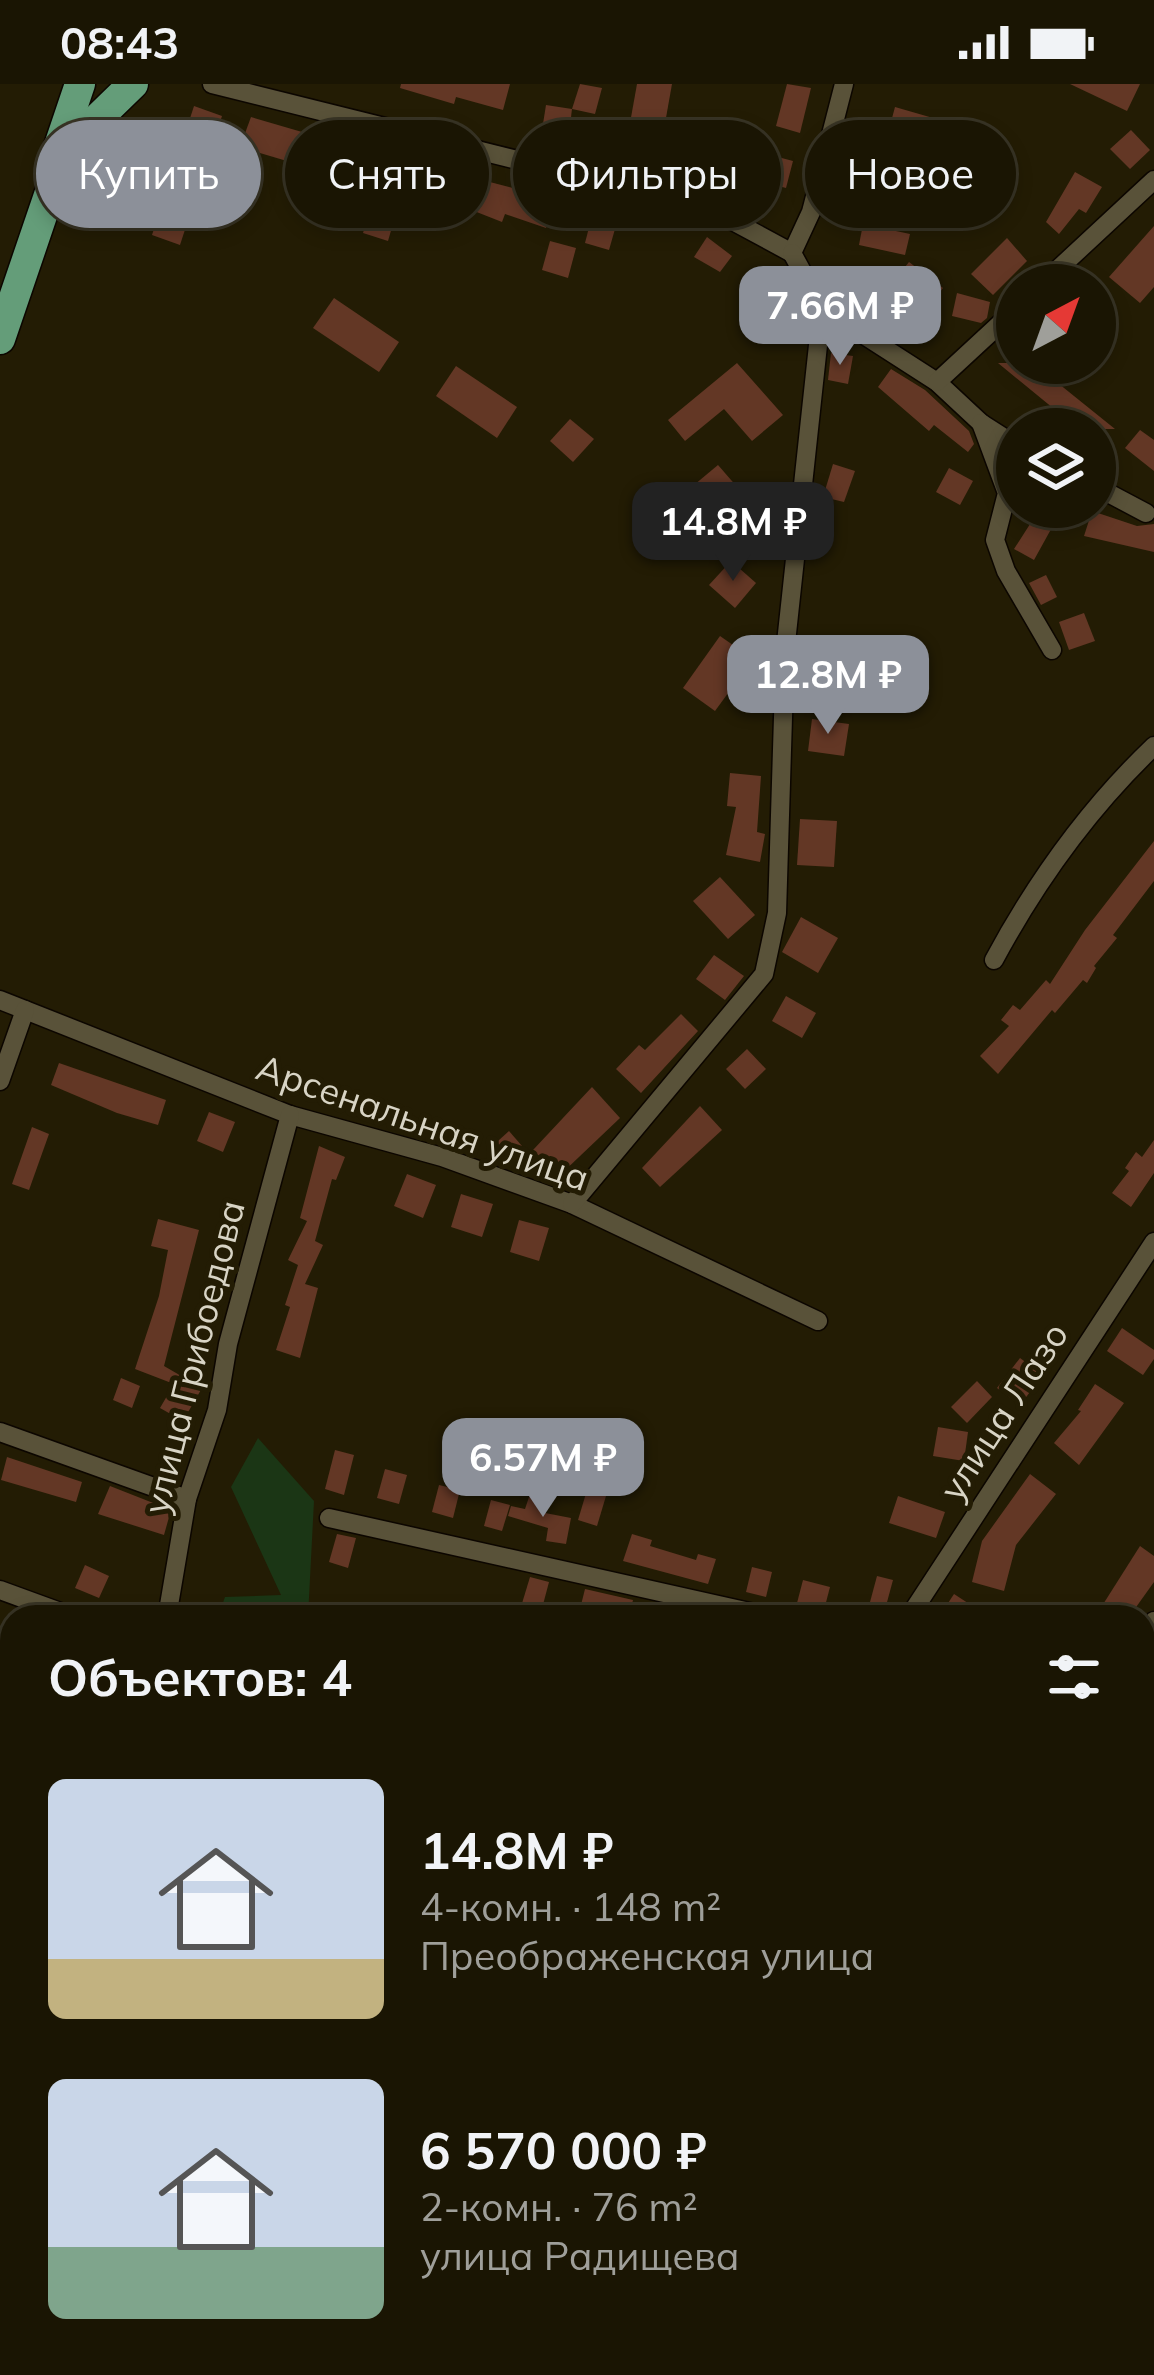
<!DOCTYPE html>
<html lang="ru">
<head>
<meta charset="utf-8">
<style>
	body { margin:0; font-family:Mulish,sans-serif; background:#231e0d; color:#f1f3f6; height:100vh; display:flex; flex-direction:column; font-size:45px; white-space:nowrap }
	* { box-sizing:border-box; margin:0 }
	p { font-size:39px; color:#9f9f9a }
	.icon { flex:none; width:66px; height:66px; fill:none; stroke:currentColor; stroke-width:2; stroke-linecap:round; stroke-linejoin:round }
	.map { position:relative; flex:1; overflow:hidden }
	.panel { position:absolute; left:0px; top:1521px; width:1155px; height:771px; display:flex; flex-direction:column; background:#1a1503; border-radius:36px 36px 0 0; box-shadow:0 6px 18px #0003,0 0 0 3px #383425 }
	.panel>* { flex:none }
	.top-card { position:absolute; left:36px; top:36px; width:1083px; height:108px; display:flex; gap:24px }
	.needle { width:78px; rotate:41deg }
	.tools { position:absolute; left:996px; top:180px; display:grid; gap:24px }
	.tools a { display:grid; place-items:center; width:120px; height:120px; border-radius:50%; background:#1a1503; box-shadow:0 6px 18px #0003,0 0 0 3px #383425; font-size:60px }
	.price { position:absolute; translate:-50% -102px; padding:0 27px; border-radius:24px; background:#8c9099; color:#fff; font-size:39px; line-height:78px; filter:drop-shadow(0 3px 6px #0008) }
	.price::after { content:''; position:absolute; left:50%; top:72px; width:36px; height:27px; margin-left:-18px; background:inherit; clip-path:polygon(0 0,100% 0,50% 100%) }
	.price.current { background:#222; color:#fff }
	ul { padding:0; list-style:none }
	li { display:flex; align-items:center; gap:36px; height:300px; padding:0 48px }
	li span { display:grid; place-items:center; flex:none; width:336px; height:240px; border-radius:18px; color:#555 }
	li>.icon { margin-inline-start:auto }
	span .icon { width:144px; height:144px; fill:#fffc; stroke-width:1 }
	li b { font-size:51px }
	h2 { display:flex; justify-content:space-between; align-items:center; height:144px; padding:0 48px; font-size:51px }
	.pill { padding:0 42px; border-radius:54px; background:#1a1503; box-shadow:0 6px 18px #0003,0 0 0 3px #383425; font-size:42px; line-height:108px }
	.pill.current { background:#8c9099; color:#fff }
	.status { display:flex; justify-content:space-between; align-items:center; height:84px; padding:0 60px; background:#1a1503; direction:ltr }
	.status svg { height:33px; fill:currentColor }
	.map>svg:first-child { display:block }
	.green { fill:#1b3615 }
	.building { fill:#633725 }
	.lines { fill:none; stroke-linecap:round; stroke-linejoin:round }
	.street-casing { stroke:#0c0600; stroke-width:21 }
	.primary-casing { stroke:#0c0600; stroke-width:33 }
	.street { stroke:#595239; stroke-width:18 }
	.primary { stroke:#649d79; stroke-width:30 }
	.labels { text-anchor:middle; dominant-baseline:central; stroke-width:10; stroke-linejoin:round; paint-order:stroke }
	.street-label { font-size:36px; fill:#d8d4c5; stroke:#231c04 }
</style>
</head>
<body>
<div class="status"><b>08:43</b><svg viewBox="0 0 49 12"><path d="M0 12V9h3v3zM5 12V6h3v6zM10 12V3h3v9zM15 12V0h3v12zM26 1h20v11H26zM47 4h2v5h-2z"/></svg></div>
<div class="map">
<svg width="1154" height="2291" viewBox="0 0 1154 2291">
	<rect width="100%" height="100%" fill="#231c04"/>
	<g class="green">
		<path d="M258,1354L314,1417L308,1533H218L225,1513L281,1511L231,1403Z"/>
		<path d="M223,2280H564L551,2291H230Z"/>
	</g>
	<g class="building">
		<path d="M401,0H510L503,26L456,13L454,20L400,4Z"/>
		<path d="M580,0L602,4L595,30L572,25Z"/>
		<path d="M637,0H672L664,45L630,39Z"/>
		<path d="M787,0L811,4L800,49L776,42Z"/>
		<path d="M1070,0H1140L1127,27Z"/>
		<path d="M546,21L572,25L569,50L542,46Z"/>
		<path d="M194,22L222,32L180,161L152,151Z"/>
		<path d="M895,23L940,36L933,63L902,55L895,87L882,83L871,126L843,119L862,59L884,64Z"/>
		<path d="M251,33L381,71L371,102L240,63Z"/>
		<path d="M681,45L731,56L732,50L755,55L752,66L793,77L786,104L674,74Z"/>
		<path d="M1131,46L1150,66L1130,85L1110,65Z"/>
		<path d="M410,77L485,101L486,97L555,115L546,144L505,130L502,138L441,114L404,106Z"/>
		<path d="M1075,88L1102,103L1086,129L1079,125L1059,150L1046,138Z"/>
		<path d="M374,112L399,119L388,157L363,149Z"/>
		<path d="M594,124L619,131L609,166L585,159Z"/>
		<path d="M863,140L910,150L905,171L859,161Z"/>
		<path d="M1154,142V203L1140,219L1109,193Z"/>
		<path d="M707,153L732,172L720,188L694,173Z"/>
		<path d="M1007,154L1027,177L993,211L971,190Z"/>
		<path d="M550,157L576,164L568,194L542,186Z"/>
		<path d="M909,178L943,204L928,223L894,197Z"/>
		<path d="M769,196L793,217L773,239L749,218Z"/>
		<path d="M957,209L990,218L987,234L981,239L952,232Z"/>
		<path d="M334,214L399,258L379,288L313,244Z"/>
		<path d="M831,269L853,272L848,300L828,296Z"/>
		<path d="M737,279L783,331L752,357L724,325L685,357L668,336Z"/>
		<path d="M998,279H1033L1115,345H1065L1070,338Z"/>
		<path d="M456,282L517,323L497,354L436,312Z"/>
		<path d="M891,285L925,306L969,347L974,360L968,368L934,341L929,347L878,303Z"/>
		<path d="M570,335L594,355L573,378L550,357Z"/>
		<path d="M1140,346L1154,356V387L1125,364Z"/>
		<path d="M833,380L855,387L844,418L823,413Z"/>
		<path d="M718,381L745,412L721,432L694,401Z"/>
		<path d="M949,384L973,397L960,421L936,408Z"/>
		<path d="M1035,423H1077L1061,443L1055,438L1034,476L1014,465L1039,426Z"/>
		<path d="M1092,427L1137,442L1154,440V468L1084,452Z"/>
		<path d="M731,477L756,499L735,524L709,501Z"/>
		<path d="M1046,491L1057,513L1041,521L1029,499Z"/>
		<path d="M1084,529L1095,557L1069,566L1059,538Z"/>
		<path d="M720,552L753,575L715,627L683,604Z"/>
		<path d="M820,573L856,577L853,609L817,605Z"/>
		<path d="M812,635L849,640L844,672L808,667Z"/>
		<path d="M730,689L761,692L757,748L765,750L760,778L726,771L736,723L727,722Z"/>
		<path d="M800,735L837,737L834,783L797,781Z"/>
		<path d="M1154,757V797L1113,851L1117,854L1094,882L1096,884L1087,899L1083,896L1055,929L1052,926L998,990L980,972L1009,942L1001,936L1013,921L1020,926L1046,896L1050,900L1085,846Z"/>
		<path d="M720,793L755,831L728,855L693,817Z"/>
		<path d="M801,833L838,854L818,889L782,868Z"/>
		<path d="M714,871L744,892L725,916L696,895Z"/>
		<path d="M786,912L816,929L802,954L772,937Z"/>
		<path d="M681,930L698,947L641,1009L616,985L639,961L645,966Z"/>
		<path d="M747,965L766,985L745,1005L726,985Z"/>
		<path d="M59,979L166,1016L158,1041L117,1029L51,1001Z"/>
		<path d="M592,1003L620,1034L559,1092L533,1066Z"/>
		<path d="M700,1022L722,1046L660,1103L642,1084Z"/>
		<path d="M209,1028L235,1038L223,1068L197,1057Z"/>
		<path d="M32,1043L49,1050L29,1106L12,1100Z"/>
		<path d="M509,1047L522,1062L502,1080L488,1066Z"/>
		<path d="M1154,1056V1089L1131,1123L1112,1109L1129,1087L1125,1084L1136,1068L1142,1073Z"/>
		<path d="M319,1062L345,1073L336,1096L332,1095L315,1157L323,1161L305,1200L318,1204L300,1274L276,1266L290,1223L285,1221L298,1181L288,1176L307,1137L300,1134Z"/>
		<path d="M407,1090L436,1101L423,1134L394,1122Z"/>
		<path d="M461,1110L493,1120L482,1153L451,1143Z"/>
		<path d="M158,1135L199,1146L164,1282L202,1304L183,1337L160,1324L174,1300L135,1285L159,1212L168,1166L151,1162Z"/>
		<path d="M519,1136L549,1144L539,1177L510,1168Z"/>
		<path d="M1122,1244L1154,1266V1275L1143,1291L1107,1267Z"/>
		<path d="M1020,1274L1043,1291L1020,1321L997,1304Z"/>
		<path d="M121,1294L140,1302L132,1324L113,1316Z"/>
		<path d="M977,1297L992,1313L967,1339L951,1323Z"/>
		<path d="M1095,1300L1124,1319L1079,1381L1054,1359L1081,1327L1078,1326Z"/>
		<path d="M938,1343L968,1348L964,1377L933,1372Z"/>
		<path d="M335,1366L354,1371L344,1411L325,1405Z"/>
		<path d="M7,1373L82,1398L76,1418L1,1396Z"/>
		<path d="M385,1385L407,1391L399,1420L377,1414Z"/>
		<path d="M1030,1390L1056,1410L1016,1461L1004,1507L972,1498L982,1457Z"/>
		<path d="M439,1401L460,1406L453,1434L432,1428Z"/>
		<path d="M110,1402L171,1426L164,1451L98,1430Z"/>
		<path d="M587,1406L606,1412L597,1442L578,1436Z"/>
		<path d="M530,1410L544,1415L540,1428L571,1434L566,1460L546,1457L548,1444L508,1432L511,1422L525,1425Z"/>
		<path d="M898,1412L945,1428L936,1454L889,1439Z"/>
		<path d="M491,1416L510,1421L502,1447L484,1442Z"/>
		<path d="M337,1450L356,1454L348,1484L329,1478Z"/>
		<path d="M632,1450L652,1456L650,1462L696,1476L698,1470L716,1475L708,1500L623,1477Z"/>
		<path d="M1140,1462L1154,1472V1498L1129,1533H1095Z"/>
		<path d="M85,1481L109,1492L99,1514L75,1504Z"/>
		<path d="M752,1483L772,1488L766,1513L746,1508Z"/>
		<path d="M877,1492L893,1496L883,1533H866Z"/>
		<path d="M530,1493L549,1498L540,1532L520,1526Z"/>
		<path d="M803,1496L830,1503L824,1526L797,1519Z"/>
		<path d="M585,1505L633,1516L629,1533H578Z"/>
		<path d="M954,1510L974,1523L968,1533H939Z"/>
	</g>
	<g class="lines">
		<g class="street-casing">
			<g id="street">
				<path d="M212,0L650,109L731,136L792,169"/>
				<path d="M792,169L811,128L844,0"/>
				<path d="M1041,201L1154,96"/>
				<path d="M822,224L937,298L981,339L1017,362"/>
				<path d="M937,298L1017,224"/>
				<path d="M981,339L1007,409L995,456L1006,487L1052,566"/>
				<path d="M1095,402L1146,429"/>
				<path d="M994,876C1037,796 1088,725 1154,662"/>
				<path d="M0,916L290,1031L442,1073L572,1120L818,1237"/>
				<path d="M0,997L25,926"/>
				<path d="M572,1120L764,890L777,829L785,568L822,224L792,169"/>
				<path d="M0,1348L187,1415"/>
				<path d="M329,1434L772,1533"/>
				<path d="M0,1506L74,1533"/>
				<path d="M167,1533L187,1415L217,1326L228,1260L290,1031"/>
				<path d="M909,1533L1154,1158"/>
				<path d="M1143,1557L1154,1537"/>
				<path d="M1143,1615L1154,1621"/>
				<path d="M1143,1816L1154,1819"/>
				<path d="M1143,1918L1154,1917"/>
				<path d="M0,1999L11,1946L7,1919L12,1882"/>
				<path d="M0,2088L12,2092"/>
				<path d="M1143,2231L1154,2238"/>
				<path d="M735,2291L740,2280"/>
			</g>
		</g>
		<g class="primary-casing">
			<g id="primary">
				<path d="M65,82L98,34L133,0"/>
				<path d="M0,255L50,108L56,71L80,0"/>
				<path d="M0,1801L12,1807"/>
				<path d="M145,2280L147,2291"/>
			</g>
		</g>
		<use href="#street" class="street"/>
		<use href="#primary" class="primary"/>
	</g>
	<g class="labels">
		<g class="street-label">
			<text transform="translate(423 1038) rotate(19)">Арсенальная улица</text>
			<text transform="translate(193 1273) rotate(-76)">улица Грибоедова</text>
			<text transform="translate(1003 1327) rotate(-57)">улица Лазо</text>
		</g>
	</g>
</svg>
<div class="tools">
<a><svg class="needle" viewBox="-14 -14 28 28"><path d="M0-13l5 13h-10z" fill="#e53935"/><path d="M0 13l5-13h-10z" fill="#9f9f9a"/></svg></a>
<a><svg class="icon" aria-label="layers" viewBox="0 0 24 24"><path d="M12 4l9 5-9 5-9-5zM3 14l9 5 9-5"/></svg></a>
</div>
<b class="price" style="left:840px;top:284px">7.66M ₽</b>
<b class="price current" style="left:733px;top:500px">14.8M ₽</b>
<b class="price" style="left:828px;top:653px">12.8M ₽</b>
<b class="price" style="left:543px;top:1436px">6.57M ₽</b>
<div class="top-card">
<a class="pill current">Купить</a>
<a class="pill">Снять</a>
<a class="pill">Фильтры</a>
<a class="pill">Новое</a>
</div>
<section class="panel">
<h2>Объектов: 4<svg class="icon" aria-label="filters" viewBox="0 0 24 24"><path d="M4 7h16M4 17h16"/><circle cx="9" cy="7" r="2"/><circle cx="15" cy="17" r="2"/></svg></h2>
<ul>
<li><span style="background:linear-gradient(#c9d6e8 75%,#c2b280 0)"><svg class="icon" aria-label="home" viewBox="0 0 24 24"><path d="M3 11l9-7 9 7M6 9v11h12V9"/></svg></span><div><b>14.8M ₽</b><p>4-комн. · 148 m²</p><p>Преображенская улица</p></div></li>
<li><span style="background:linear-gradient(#c9d6e8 70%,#7fa58c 0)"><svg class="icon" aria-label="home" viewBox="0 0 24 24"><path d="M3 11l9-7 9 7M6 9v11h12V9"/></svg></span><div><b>6 570 000 ₽</b><p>2-комн. · 76 m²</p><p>улица Радищева</p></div></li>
</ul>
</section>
</div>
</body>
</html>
